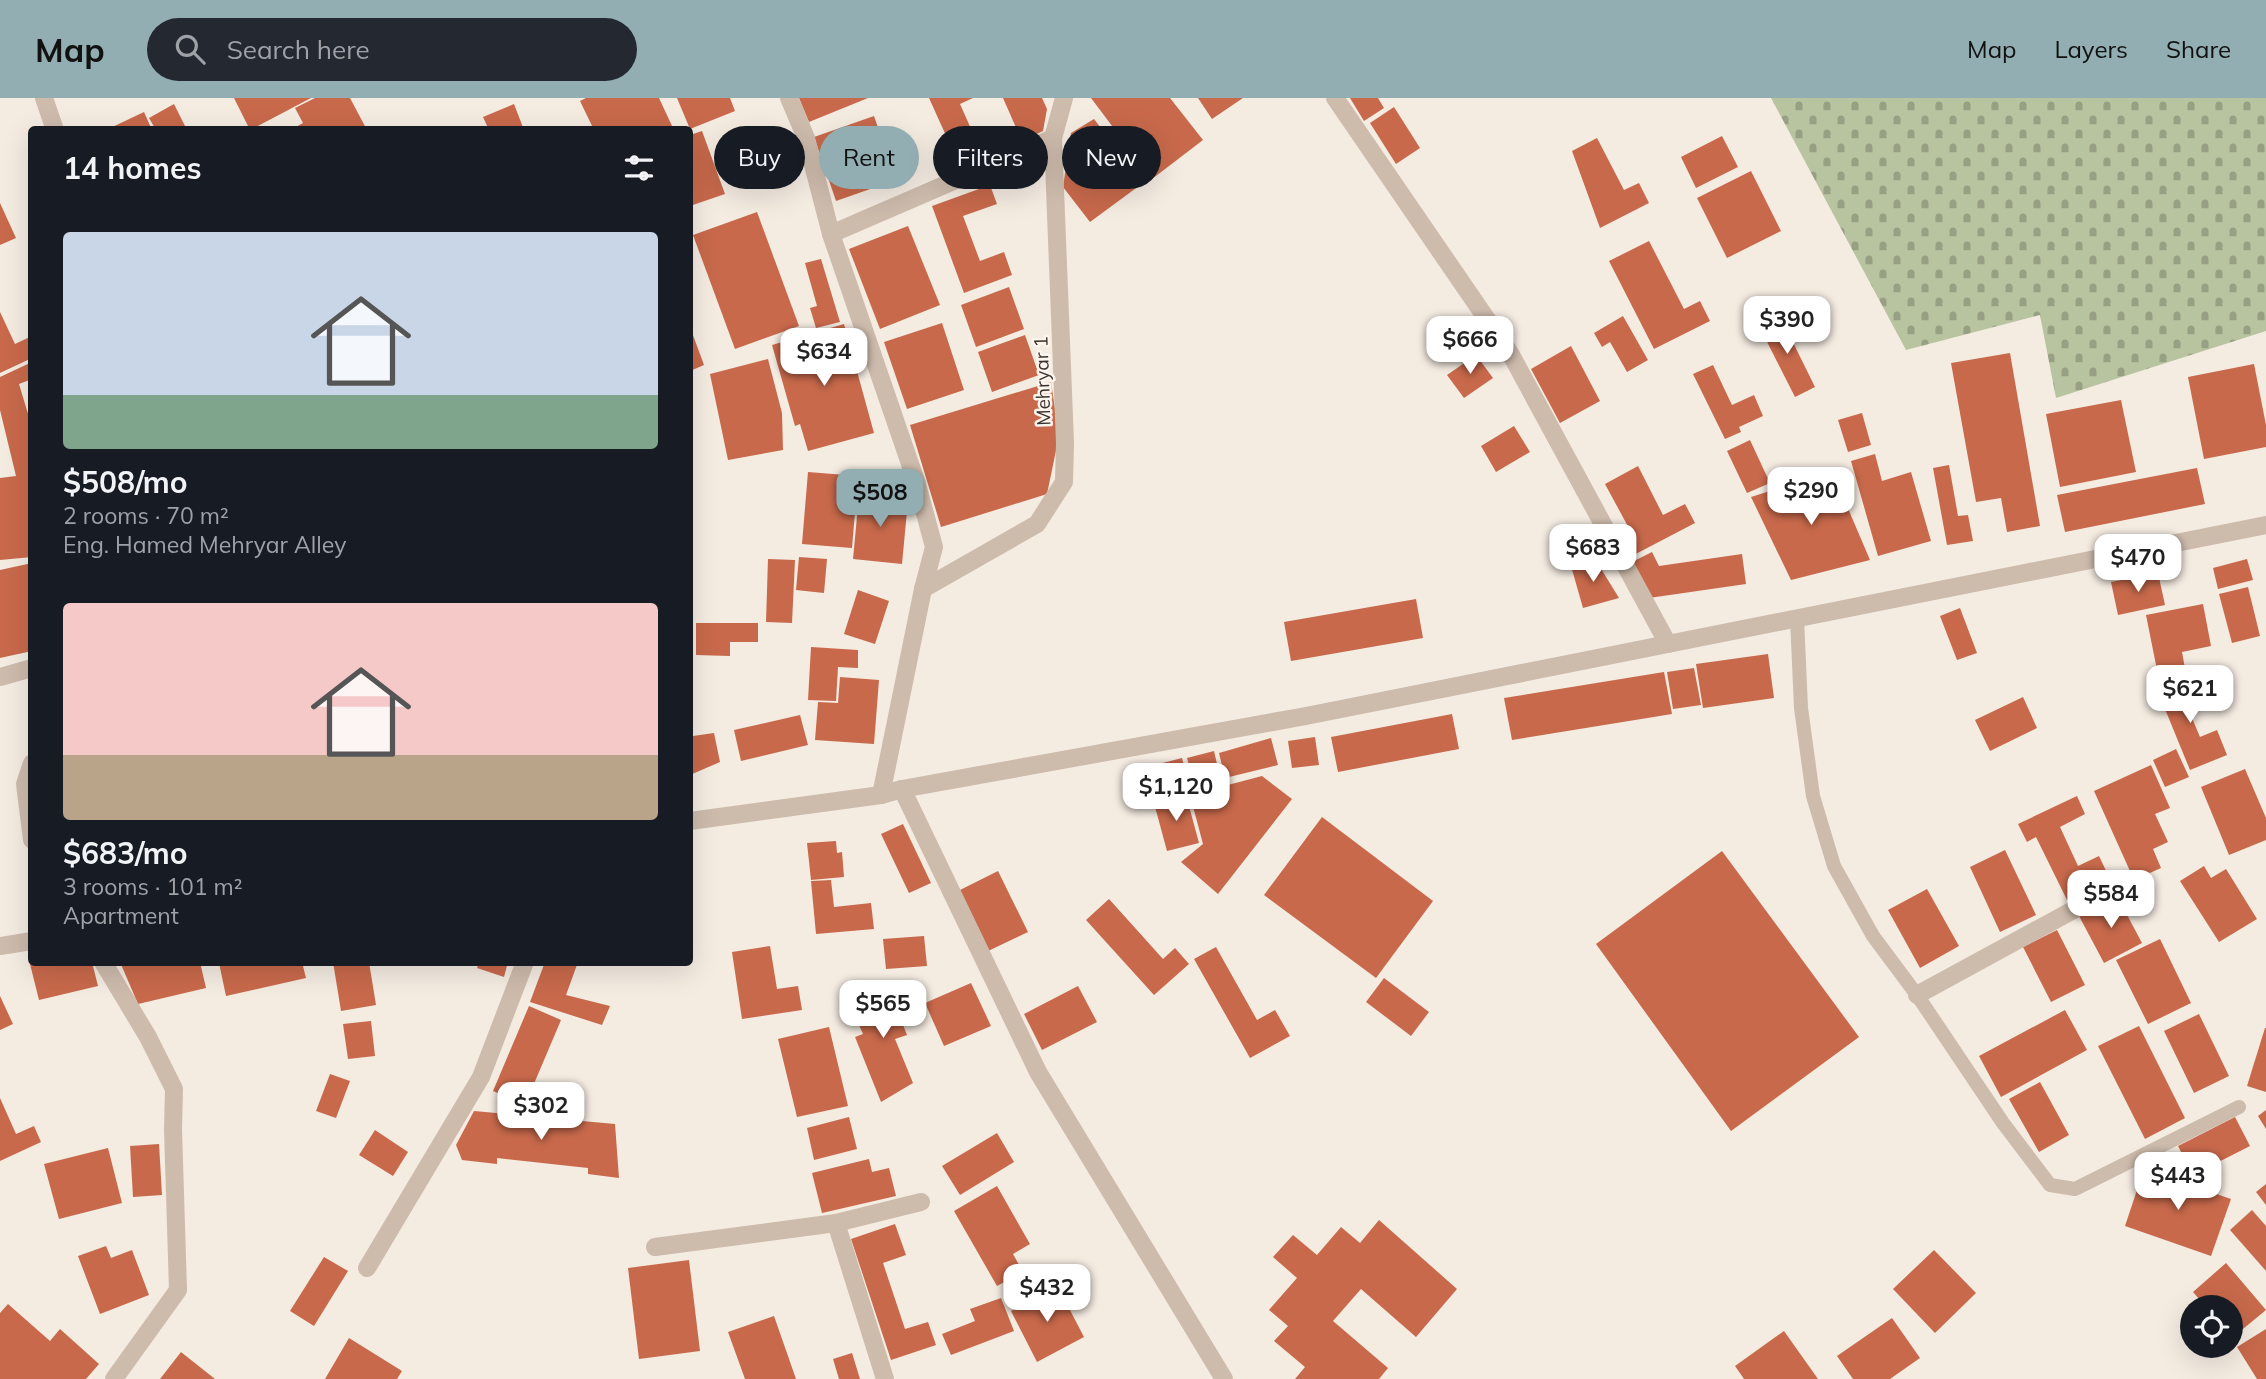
<!DOCTYPE html>
<html lang="en">
<head>
<meta charset="utf-8">
<style>
	body { margin:0; font-family:Mulish,sans-serif; background:#242831; color:#f1f3f6; height:100vh; display:flex; flex-direction:column; font-size:26px; white-space:nowrap }
	* { box-sizing:border-box; margin:0 }
	p { font-size:23px; color:#9ea1a6 }
	.icon { flex:none; width:38px; height:38px; fill:none; stroke:currentColor; stroke-width:2; stroke-linecap:round; stroke-linejoin:round }
	.map { position:relative; flex:1; overflow:hidden }
	.details { position:absolute; left:28px; top:28px; width:665px; height:840px; display:flex; flex-direction:column; background:#171b24; border-radius:7px; box-shadow:0 7px 28px #0002 }
	.details>* { flex:none }
	.banner { position:absolute; left:714px; top:28px; width:665px; height:63px; display:flex; gap:14px }
	.fabs { position:absolute; left:2180px; top:1197px; display:grid; gap:14px }
	.fabs a { display:grid; place-items:center; width:63px; height:63px; border-radius:50%; background:#171b24; box-shadow:0 7px 28px #0002; font-size:35px }
	.price { position:absolute; translate:-50% -60px; padding:0 16px; border-radius:14px; background:#fff; color:#222; font-size:23px; line-height:46px; filter:drop-shadow(0 2px 4px #0008) }
	.price::after { content:''; position:absolute; left:50%; top:42px; width:21px; height:16px; margin-left:-10px; background:inherit; clip-path:polygon(0 0,100% 0,50% 100%) }
	.price.selected { background:#92aeb2; color:#111 }
	ul { padding:0; list-style:none }
	li { display:grid; align-content:center; gap:14px; height:371px; padding:0 35px }
	li span { display:grid; place-items:center; height:217px; border-radius:7px; color:#555 }
	li>.icon { margin-inline-start:auto }
	span .icon { width:126px; height:126px; fill:#fffc; stroke-width:1 }
	li b { font-size:30px }
	h2 { display:flex; justify-content:space-between; align-items:center; height:84px; padding:0 35px; font-size:30px }
	.pill { padding:0 24px; border-radius:32px; background:#171b24; box-shadow:0 7px 28px #0002; font-size:24px; line-height:63px }
	.pill.selected { background:#92aeb2; color:#111 }
	header { display:flex; align-items:center; gap:42px; box-sizing:border-box; height:98px; padding:0 35px; background:#92aeb2; color:#111 }
	header strong { font-size:33px }
	nav { display:flex; gap:38px; margin-inline-start:auto; font-size:24px }
	.search { width:490px; height:63px; background:#242831; display:flex; align-items:center; gap:18px; box-sizing:border-box; padding:0 24px; border-radius:38px; color:#9ea1a6; font-size:26px }
	.map>svg:first-child { display:block }
	.cemetery { fill:url(#cemetery-stones) }
	.building { fill:#c8694b }
	.lines { fill:none; stroke-linecap:round; stroke-linejoin:round }
	.service { stroke:#cdbbac; stroke-width:14 }
	.minor { stroke:#cdbbac; stroke-width:18 }
	.tertiary { stroke:#cdbbac; stroke-width:18 }
	.labels { text-anchor:middle; dominant-baseline:central; stroke-width:5; stroke-linejoin:round; paint-order:stroke }
	.street-label { font-size:19px; fill:#3b302b; stroke:#fbf5ee }
</style>
</head>
<body>
<header>
<strong>Map</strong>
<div class="search"><svg class="icon" aria-label="search" viewBox="0 0 24 24"><circle cx="10" cy="10" r="6"/><path d="M15 15l6 6"/></svg>Search here</div>
<nav><a>Map</a><a>Layers</a><a>Share</a></nav>
</header>
<div class="map">
<svg width="2266" height="1281" viewBox="0 0 2266 1281">
	<defs>
		<pattern id="cemetery-stones" width="16" height="16" patternUnits="userSpaceOnUse" patternTransform="scale(1.75)"><rect width="16" height="16" fill="#b8c4a0"/><path d="M2 7V4a2 2 0 0 1 4 0v3zM10 15v-3a2 2 0 0 1 4 0v3z" fill="#97a083"/></pattern>
	</defs>
	<rect width="100%" height="100%" fill="#f4ebe1"/>
	<path class="cemetery" d="M1771,0H2266V233L2056,300L2040,217L1906,252Z"/>
	<g class="building">
		<path d="M234,0H311L250,32Z"/>
		<path d="M315,0H350L367,32H290L303,25L295,10Z"/>
		<path d="M586,0H659L672,28L665,32H594L580,3Z"/>
		<path d="M677,0H730L735,13L690,31Z"/>
		<path d="M799,0H868L809,24Z"/>
		<path d="M929,0H973L960,6L976,42L1000,30L1010,51L962,73Z"/>
		<path d="M1003,0H1042L1047,11L1043,33L1022,43Z"/>
		<path d="M1091,0H1170L1203,42L1152,81Z"/>
		<path d="M1198,0H1243L1212,21Z"/>
		<path d="M1350,0H1378L1384,10L1364,23Z"/>
		<path d="M174,6L187,32H156L149,20Z"/>
		<path d="M514,6L524,32H489L483,19Z"/>
		<path d="M1394,9L1420,50L1396,66L1370,25Z"/>
		<path d="M144,14L152,32H106Z"/>
		<path d="M874,18L896,82L836,103L814,39Z"/>
		<path d="M1094,21L1143,85L1090,124L1063,89L1071,35Z"/>
		<path d="M702,33L725,96L690,108V37Z"/>
		<path d="M1722,38L1738,69L1696,90L1681,59Z"/>
		<path d="M1597,40L1624,92L1639,85L1649,105L1600,130L1572,53Z"/>
		<path d="M1751,73L1781,133L1727,160L1697,100Z"/>
		<path d="M990,87L997,106L963,118L980,163L1004,154L1012,177L964,195L932,108Z"/>
		<path d="M0,105L16,140L0,147Z"/>
		<path d="M757,114L799,228L735,251L693,137Z"/>
		<path d="M908,128L940,207L880,231L849,151Z"/>
		<path d="M1649,143L1684,211L1700,203L1710,223L1654,251L1609,163Z"/>
		<path d="M821,161L840,224L816,230L810,210L817,208L805,165Z"/>
		<path d="M1009,189L1024,231L976,249L961,207Z"/>
		<path d="M0,214L15,246L32,238V260L0,275Z"/>
		<path d="M1623,218L1648,262L1627,274L1610,244L1602,249L1594,235Z"/>
		<path d="M1780,218L1815,289L1795,299L1759,228Z"/>
		<path d="M942,225L964,292L907,311L884,244Z"/>
		<path d="M844,226L874,335L808,353L800,326L795,328L772,247Z"/>
		<path d="M690,229L704,267L690,273Z"/>
		<path d="M1025,237L1039,277L992,294L978,254Z"/>
		<path d="M1571,248L1600,303L1560,325L1531,271Z"/>
		<path d="M2010,255L2040,428L2007,434L2001,400L1976,404L1951,265Z"/>
		<path d="M1476,257L1493,280L1464,300L1447,277Z"/>
		<path d="M768,261L782,315L783,352L728,362L710,276Z"/>
		<path d="M32,264V281L19,286L32,329V459L0,462V380L16,378L0,312V279Z"/>
		<path d="M2254,266L2266,327V349L2204,361L2188,279Z"/>
		<path d="M1713,267L1732,307L1754,297L1763,318L1739,329L1741,334L1725,341L1693,276Z"/>
		<path d="M1051,284L1059,338L1047,396L941,429L910,327Z"/>
		<path d="M2121,302L2136,374L2060,389L2046,316Z"/>
		<path d="M1862,315L1871,347L1848,354L1838,322Z"/>
		<path d="M1514,328L1530,354L1496,374L1481,348Z"/>
		<path d="M1750,342L1770,385L1747,395L1727,353Z"/>
		<path d="M1875,356L1882,383L1911,374L1931,443L1878,458L1851,363Z"/>
		<path d="M1949,367L1958,418L1968,417L1973,443L1947,447L1933,370Z"/>
		<path d="M1638,368L1663,417L1685,406L1695,425L1630,459L1620,439L1631,434L1605,386Z"/>
		<path d="M2197,370L2205,406L2065,434L2057,397Z"/>
		<path d="M1832,373L1870,462L1791,482L1751,399Z"/>
		<path d="M808,374L858,378L852,450L802,446Z"/>
		<path d="M859,397L908,402L902,466L853,461Z"/>
		<path d="M1652,454L1659,468L1742,456L1746,486L1649,500L1632,464Z"/>
		<path d="M799,459L827,461L824,495L796,492Z"/>
		<path d="M768,461L795,462L792,525L766,524Z"/>
		<path d="M1595,461L1619,500L1583,510L1571,468Z"/>
		<path d="M2247,461L2253,482L2218,491L2213,470Z"/>
		<path d="M32,465V553L0,560V472Z"/>
		<path d="M2158,475L2165,507L2118,517L2111,484Z"/>
		<path d="M2248,489L2260,538L2232,545L2219,496Z"/>
		<path d="M858,492L889,503L875,546L844,536Z"/>
		<path d="M1416,501L1423,540L1291,563L1284,524Z"/>
		<path d="M2203,506L2211,548L2182,554L2186,576L2159,582L2146,517Z"/>
		<path d="M1960,510L1977,555L1957,562L1940,518Z"/>
		<path d="M696,525H758V544H730V558L696,557Z"/>
		<path d="M811,549L858,552V570L838,569L836,603L808,602Z"/>
		<path d="M1768,556L1774,600L1703,610L1696,566Z"/>
		<path d="M1694,570L1701,607L1673,611L1667,574Z"/>
		<path d="M690,574H692L693,638L714,635L720,664L690,677Z"/>
		<path d="M1664,574L1672,616L1512,642L1504,600Z"/>
		<path d="M2197,577L2204,593L2184,601L2200,639L2217,632L2227,657L2190,672L2158,594Z"/>
		<path d="M840,579L879,582L874,646L815,642L818,604L838,605Z"/>
		<path d="M2023,599L2037,630L1990,653L1975,622Z"/>
		<path d="M1452,616L1459,651L1338,674L1331,639Z"/>
		<path d="M800,617L808,647L741,663L734,632Z"/>
		<path d="M1315,639L1319,667L1292,670L1288,643Z"/>
		<path d="M1271,640L1278,667L1225,680L1219,655Z"/>
		<path d="M2176,651L2189,679L2165,689L2153,662Z"/>
		<path d="M1214,653L1220,679L1194,686L1187,660Z"/>
		<path d="M1182,660L1190,690L1152,701L1143,670Z"/>
		<path d="M2151,667L2170,710L2155,716L2168,744L2153,751L2161,770L2134,782L2094,693Z"/>
		<path d="M2245,671L2266,720V742L2229,757L2201,689Z"/>
		<path d="M1262,678L1292,701L1218,796L1181,764L1203,746L1190,697Z"/>
		<path d="M1186,697L1199,745L1167,753L1154,705Z"/>
		<path d="M2077,698L2085,716L2060,729L2078,768L2099,758L2110,781L2067,802L2036,739L2027,744L2018,726Z"/>
		<path d="M1322,719L1433,803L1376,880L1264,797Z"/>
		<path d="M903,726L931,785L909,795L881,736Z"/>
		<path d="M836,743L837,755L842,754L844,779L811,782L807,745Z"/>
		<path d="M2005,752L2036,817L2000,834L1970,769Z"/>
		<path d="M1722,753L1859,939L1731,1033L1596,846Z"/>
		<path d="M2204,768L2211,780L2226,771L2257,821L2219,844L2180,783Z"/>
		<path d="M998,773L1028,834L986,854L956,794Z"/>
		<path d="M831,782L834,809L871,805L874,831L816,836L811,783Z"/>
		<path d="M1927,791L1959,848L1920,870L1888,812Z"/>
		<path d="M2117,798L2142,845L2104,865L2079,818Z"/>
		<path d="M1109,801L1163,861L1175,850L1189,866L1154,897L1086,822Z"/>
		<path d="M2057,832L2085,887L2051,904L2023,849Z"/>
		<path d="M924,838L927,868L886,871L883,841Z"/>
		<path d="M2160,841L2191,905L2148,926L2116,862Z"/>
		<path d="M770,848L777,891L798,888L802,912L742,921L732,854Z"/>
		<path d="M1216,849L1257,922L1275,912L1290,938L1250,960L1194,861Z"/>
		<path d="M38,864H92L98,888L39,902L30,866Z"/>
		<path d="M120,864H200L206,890L138,906Z"/>
		<path d="M302,864L306,880L226,898L219,865Z"/>
		<path d="M333,864H369L376,907L341,913Z"/>
		<path d="M479,864H508L504,879L477,870Z"/>
		<path d="M545,864H578L566,897L610,908L602,927L530,904Z"/>
		<path d="M1384,880L1429,914L1411,938L1366,904Z"/>
		<path d="M895,883L904,906L896,909L907,937L895,941L913,985L881,1004L855,939L863,936L855,918L863,914L856,898Z"/>
		<path d="M971,885L991,928L944,948L925,905Z"/>
		<path d="M1078,888L1097,924L1042,952L1024,916Z"/>
		<path d="M0,898L13,926L0,932Z"/>
		<path d="M529,908L561,922L525,1007L493,993Z"/>
		<path d="M2065,912L2087,952L2001,999L1979,958Z"/>
		<path d="M2199,916L2229,978L2194,995L2164,933Z"/>
		<path d="M371,923L375,958L348,961L343,926Z"/>
		<path d="M2139,928L2185,1020L2145,1041L2098,948Z"/>
		<path d="M829,929L848,1008L797,1019L778,941Z"/>
		<path d="M2265,930H2266V994L2247,988Z"/>
		<path d="M330,976L350,983L336,1020L316,1013Z"/>
		<path d="M2040,984L2069,1037L2039,1054L2009,1001Z"/>
		<path d="M0,1000L16,1036L34,1028L41,1044L0,1063Z"/>
		<path d="M2266,1012V1031L2258,1018Z"/>
		<path d="M474,1013L615,1026L619,1080L588,1076V1070L497,1060V1066L462,1062L456,1047Z"/>
		<path d="M849,1019L857,1051L814,1062L807,1030Z"/>
		<path d="M2235,1019L2250,1048L2193,1077L2178,1048Z"/>
		<path d="M375,1032L408,1054L393,1078L359,1057Z"/>
		<path d="M997,1035L1014,1064L960,1097L942,1068Z"/>
		<path d="M159,1046L162,1097L133,1099L130,1048Z"/>
		<path d="M108,1050L122,1105L59,1121L44,1066Z"/>
		<path d="M869,1061L872,1074L889,1070L896,1098L822,1115L812,1075Z"/>
		<path d="M2144,1071L2231,1101L2211,1158L2125,1128Z"/>
		<path d="M2266,1086V1107L2256,1094Z"/>
		<path d="M997,1088L1030,1146L1013,1156L1023,1174L997,1188L954,1113Z"/>
		<path d="M2252,1112L2266,1128V1173L2230,1132Z"/>
		<path d="M1379,1122L1457,1191L1416,1239L1361,1191L1333,1223L1388,1270L1379,1281H1295L1305,1269L1274,1243L1288,1228L1269,1212L1297,1180L1273,1159L1293,1137L1317,1157L1341,1129L1360,1145Z"/>
		<path d="M895,1126L906,1157L883,1165L905,1231L928,1224L936,1247L891,1262L851,1141Z"/>
		<path d="M106,1148L111,1160L132,1152L149,1197L100,1216L78,1158Z"/>
		<path d="M1934,1152L1976,1195L1935,1235L1893,1191Z"/>
		<path d="M324,1159L348,1173L314,1228L290,1213Z"/>
		<path d="M689,1162L700,1253L639,1261L628,1170Z"/>
		<path d="M2226,1165L2266,1212L2232,1240L2231,1209H2206L2193,1194Z"/>
		<path d="M1058,1189L1084,1239L1037,1264L1011,1213Z"/>
		<path d="M1001,1200L1014,1233L951,1257L942,1236L975,1223L970,1211Z"/>
		<path d="M8,1206L50,1243L60,1231L99,1266L86,1281H0V1215Z"/>
		<path d="M774,1218L796,1281H745L728,1234Z"/>
		<path d="M1892,1220L1920,1260L1890,1281H1853L1837,1258Z"/>
		<path d="M2266,1231V1281H2257L2237,1249Z"/>
		<path d="M1784,1233L1818,1281H1744L1735,1268Z"/>
		<path d="M349,1240L402,1273L397,1281H325Z"/>
		<path d="M181,1254L215,1281H160Z"/>
		<path d="M852,1255L860,1281H839L833,1261Z"/>
	</g>
	<g class="lines">
		<path class="service" d="M1797,520L1801,610L1813,698L1834,768L1873,838L1917,897L2003,1025L2050,1087L2075,1091L2239,1009"/>
		<g class="minor">
			<path d="M44,0L55,32"/>
			<path d="M789,0L806,40L831,136L917,386L934,449L923,491L881,697"/>
			<path d="M1335,0L1510,255L1668,546"/>
			<path d="M831,136L1053,40"/>
			<path d="M923,491L1037,426L1064,384L1065,345L1053,40L1064,0"/>
			<path d="M0,579L32,570"/>
			<path d="M32,665L25,686L32,742"/>
			<path d="M902,691L1038,974L1224,1281"/>
			<path d="M103,864L148,939L174,991L173,1031L178,1192L114,1281"/>
			<path d="M1917,897L2099,798"/>
			<path d="M836,1125L885,1281"/>
			<path d="M655,1149L836,1125L921,1104"/>
			<path d="M367,1170L481,979L525,864"/>
		</g>
		<g class="tertiary">
			<path d="M690,723L881,697L902,691L1306,618L2266,427"/>
			<path d="M0,848L32,843"/>
		</g>
	</g>
	<g class="labels">
		<g class="street-label">
			<text transform="translate(1042 283) rotate(-92)">Mehryar 1</text>
		</g>
	</g>
</svg>
<div class="fabs">
<a><svg class="icon" aria-label="locate" viewBox="0 0 24 24"><circle cx="12" cy="12" r="6"/><path d="M12 2v4M12 18v4M2 12h4M18 12h4"/></svg></a>
</div>
<b class="price" style="left:1787px;top:258px">$390</b>
<b class="price" style="left:1470px;top:278px">$666</b>
<b class="price" style="left:824px;top:290px">$634</b>
<b class="price" style="left:1811px;top:429px">$290</b>
<b class="price selected" style="left:880px;top:431px">$508</b>
<b class="price" style="left:1593px;top:486px">$683</b>
<b class="price" style="left:2138px;top:496px">$470</b>
<b class="price" style="left:2190px;top:627px">$621</b>
<b class="price" style="left:1176px;top:725px">$1,120</b>
<b class="price" style="left:2111px;top:832px">$584</b>
<b class="price" style="left:883px;top:942px">$565</b>
<b class="price" style="left:541px;top:1044px">$302</b>
<b class="price" style="left:2178px;top:1114px">$443</b>
<b class="price" style="left:1047px;top:1226px">$432</b>
<div class="banner">
<a class="pill">Buy</a>
<a class="pill selected">Rent</a>
<a class="pill">Filters</a>
<a class="pill">New</a>
</div>
<section class="details">
<h2>14 homes<svg class="icon" aria-label="filters" viewBox="0 0 24 24"><path d="M4 7h16M4 17h16"/><circle cx="9" cy="7" r="2"/><circle cx="15" cy="17" r="2"/></svg></h2>
<ul>
<li><span style="background:linear-gradient(#c9d6e8 75%,#7fa58c 0)"><svg class="icon" aria-label="home" viewBox="0 0 24 24"><path d="M3 11l9-7 9 7M6 9v11h12V9"/></svg></span><div><b>$508/mo</b><p>2 rooms · 70 m²</p><p>Eng. Hamed Mehryar Alley</p></div></li>
<li><span style="background:linear-gradient(#f6c9c9 70%,#b9a48a 0)"><svg class="icon" aria-label="home" viewBox="0 0 24 24"><path d="M3 11l9-7 9 7M6 9v11h12V9"/></svg></span><div><b>$683/mo</b><p>3 rooms · 101 m²</p><p>Apartment</p></div></li>
</ul>
</section>
</div>
</body>
</html>
